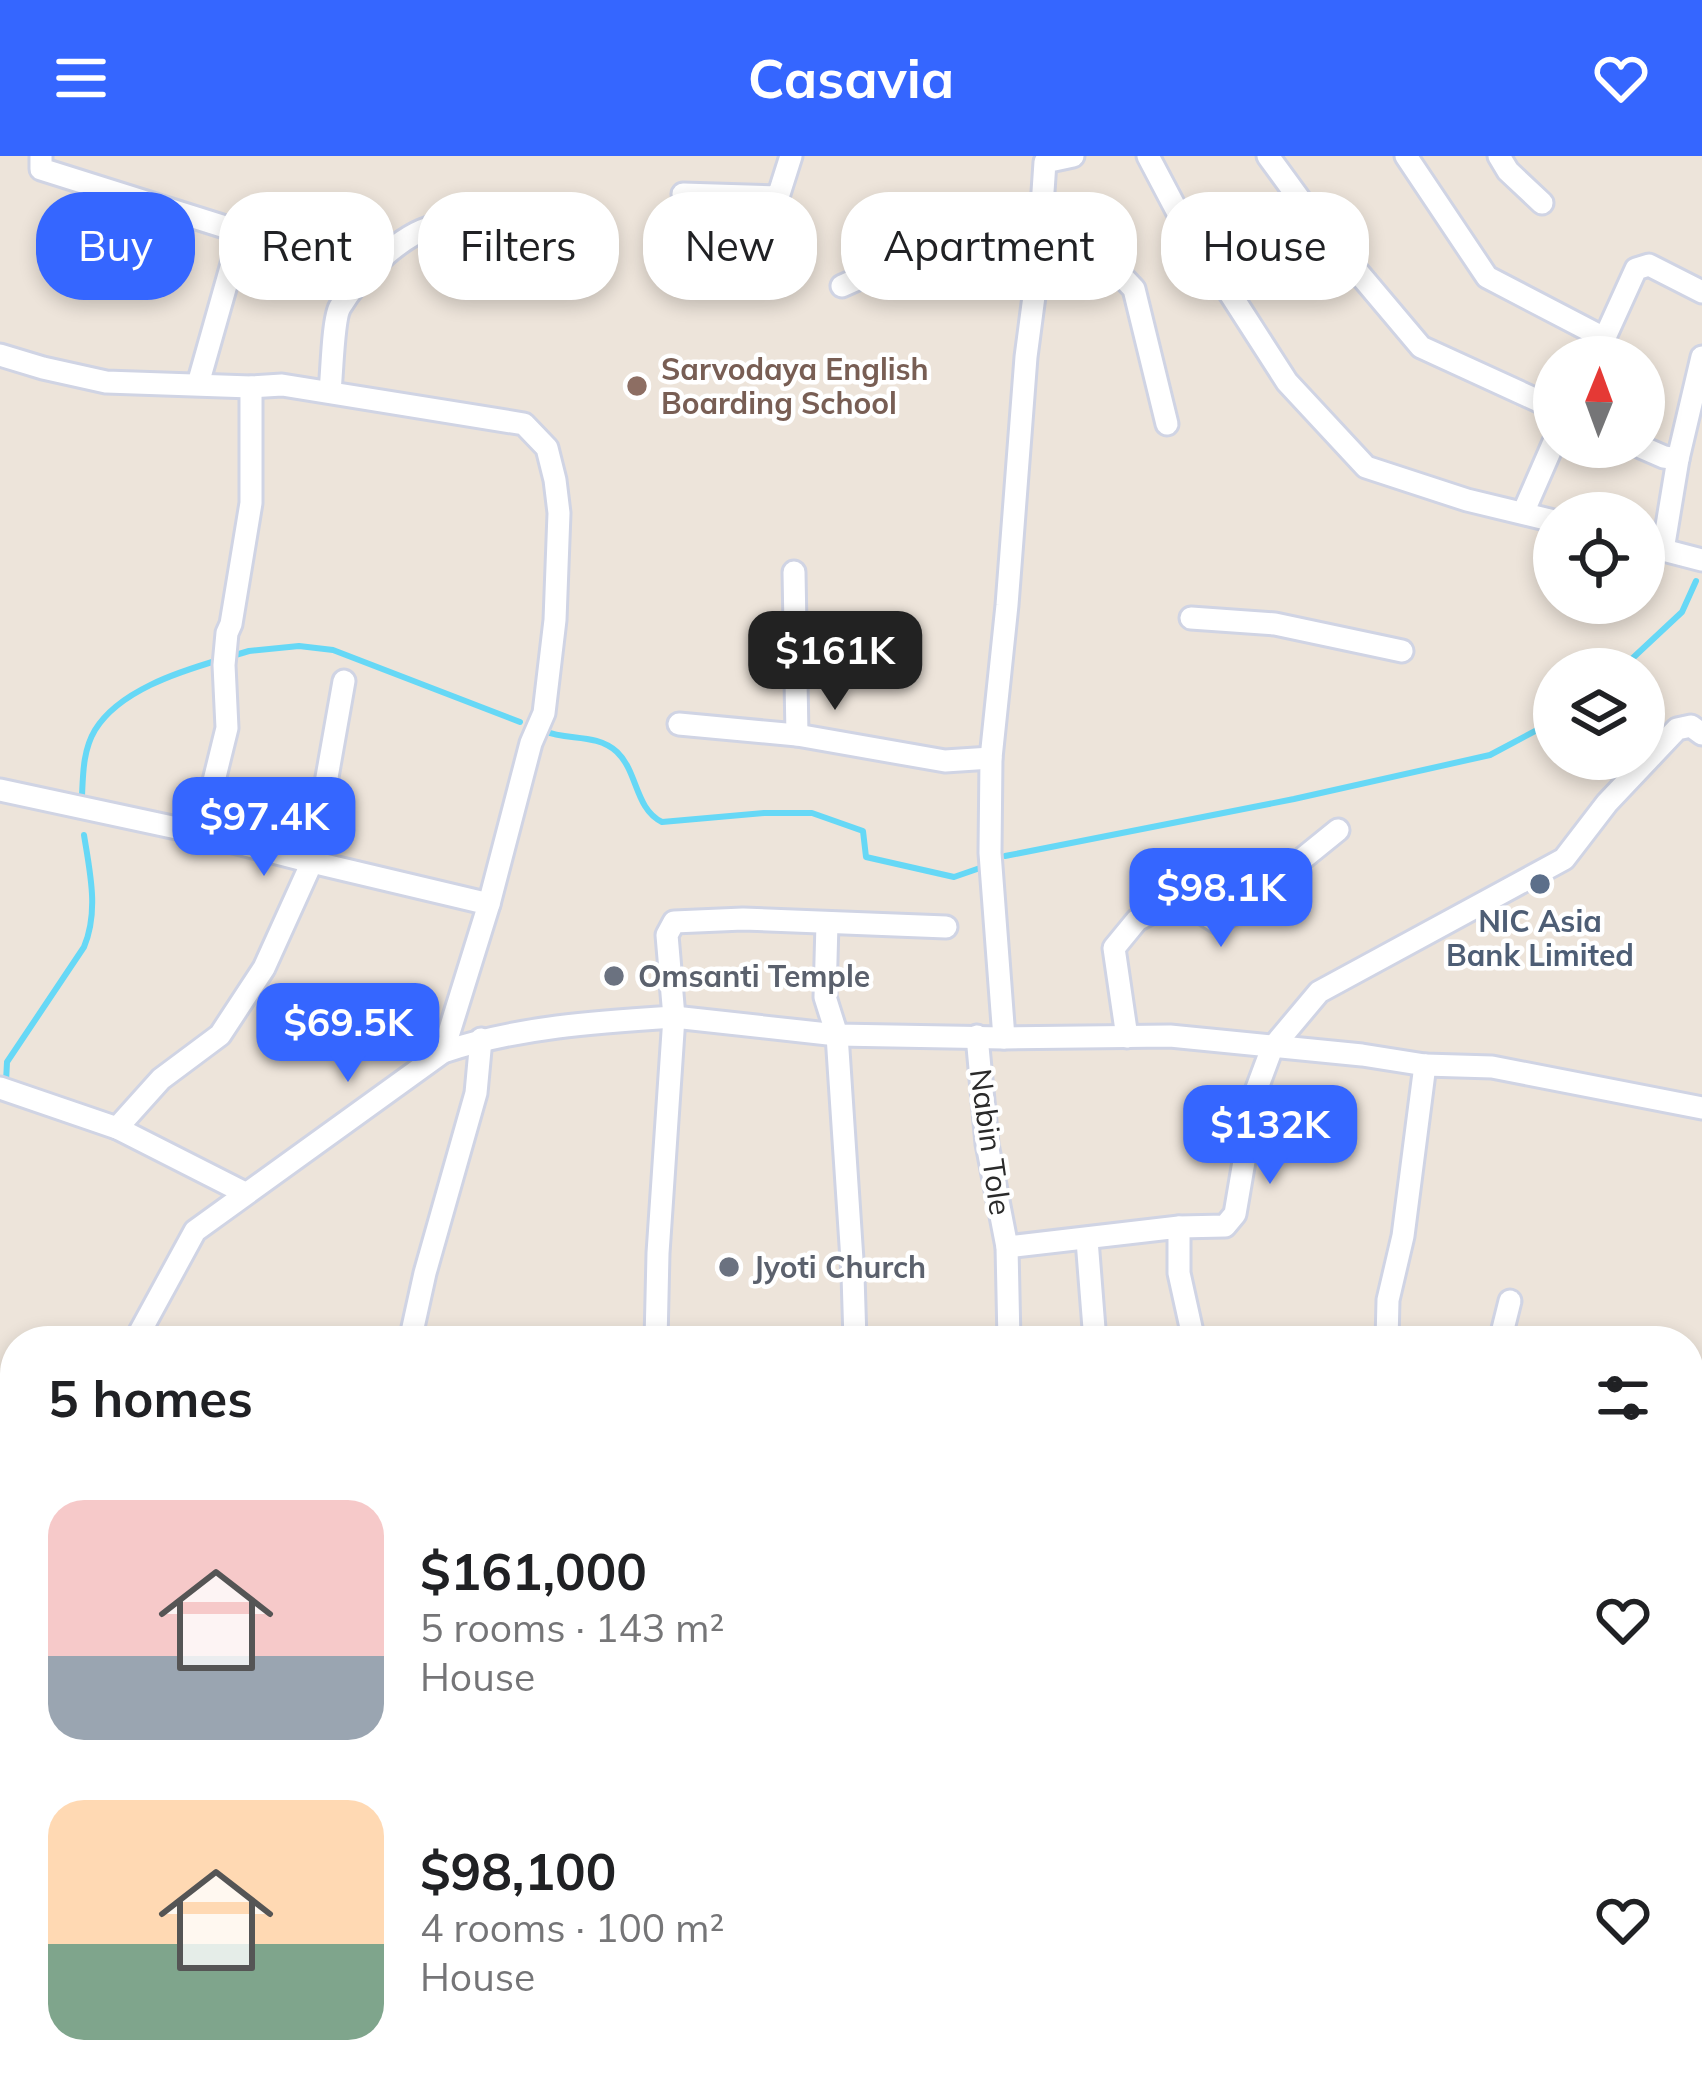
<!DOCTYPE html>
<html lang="en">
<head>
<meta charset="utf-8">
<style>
	body { margin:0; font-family:Mulish,sans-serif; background:#f6f6f6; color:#202124; height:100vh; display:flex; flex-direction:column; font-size:45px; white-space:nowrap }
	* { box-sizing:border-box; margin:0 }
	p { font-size:39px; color:#757577 }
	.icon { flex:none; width:66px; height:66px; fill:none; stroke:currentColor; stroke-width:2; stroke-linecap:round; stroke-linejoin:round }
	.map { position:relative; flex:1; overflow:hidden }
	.panel { position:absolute; left:0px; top:1170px; width:1704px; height:768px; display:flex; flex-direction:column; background:#fff; border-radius:48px 48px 0 0; box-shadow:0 6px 18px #0003 }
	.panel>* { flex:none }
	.banner { position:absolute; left:36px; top:36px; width:1632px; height:108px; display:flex; gap:24px }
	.needle { width:78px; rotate:1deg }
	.buttons { position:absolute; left:1533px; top:180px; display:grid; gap:24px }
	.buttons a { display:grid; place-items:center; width:132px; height:132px; border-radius:50%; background:#fff; box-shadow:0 6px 18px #0003; font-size:60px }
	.price { position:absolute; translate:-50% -102px; padding:0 27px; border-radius:24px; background:#3566ff; color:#fff; font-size:39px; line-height:78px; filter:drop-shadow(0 3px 6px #0008) }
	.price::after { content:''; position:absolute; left:50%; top:72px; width:36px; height:27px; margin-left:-18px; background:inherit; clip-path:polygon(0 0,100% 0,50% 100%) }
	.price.current { background:#222; color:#fff }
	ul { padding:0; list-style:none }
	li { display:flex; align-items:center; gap:36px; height:300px; padding:0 48px }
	li span { display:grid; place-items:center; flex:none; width:336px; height:240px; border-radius:36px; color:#555 }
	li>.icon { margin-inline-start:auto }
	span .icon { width:144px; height:144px; fill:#fffc; stroke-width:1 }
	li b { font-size:51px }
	h2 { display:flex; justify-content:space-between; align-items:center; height:144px; padding:0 48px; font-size:51px }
	.pill { padding:0 42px; border-radius:48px; background:#fff; box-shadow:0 6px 18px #0003; font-size:42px; line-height:108px }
	.pill.current { background:#3566ff; color:#fff }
	header { display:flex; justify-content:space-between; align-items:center; height:156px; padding:0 48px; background:#3566ff; color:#fff; font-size:54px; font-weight:700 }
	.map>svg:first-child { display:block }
	.forest { fill:url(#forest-firs) }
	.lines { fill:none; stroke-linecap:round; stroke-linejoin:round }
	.stream { stroke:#66d8f6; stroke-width:6 }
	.minor-casing { stroke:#d0d4e4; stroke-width:27 }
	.minor { stroke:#fff; stroke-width:21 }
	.education-dot { fill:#8d6e63; stroke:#fff; stroke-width:4.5 }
	.service-dot { fill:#5c6f8a; stroke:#fff; stroke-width:4.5 }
	.worship-dot { fill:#6b7280; stroke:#fff; stroke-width:4.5 }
	.labels { text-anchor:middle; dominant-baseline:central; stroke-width:9; stroke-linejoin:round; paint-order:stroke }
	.education-label { font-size:30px; font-weight:bold; fill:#785e54; stroke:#fff; text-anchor:start }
	.service-label { font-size:30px; font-weight:bold; fill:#4e5e75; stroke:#fff }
	.worship-label { font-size:30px; font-weight:bold; fill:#5b616d; stroke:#fff; text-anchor:start }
	.street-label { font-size:30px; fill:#2a2a2a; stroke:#fff }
</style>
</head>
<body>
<header><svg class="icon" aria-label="menu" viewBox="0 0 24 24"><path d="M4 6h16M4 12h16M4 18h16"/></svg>Casavia<svg class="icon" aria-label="heart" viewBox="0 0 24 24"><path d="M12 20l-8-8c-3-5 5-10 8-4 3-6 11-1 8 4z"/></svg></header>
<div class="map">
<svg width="1702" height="1938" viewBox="0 0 1702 1938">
	<defs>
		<pattern id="forest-firs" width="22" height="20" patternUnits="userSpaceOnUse" patternTransform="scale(3)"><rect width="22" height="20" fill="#b4e793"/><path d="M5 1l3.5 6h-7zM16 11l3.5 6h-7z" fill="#9bc67f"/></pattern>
	</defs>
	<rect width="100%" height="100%" fill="#ede4da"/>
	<path class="forest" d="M1689,1595L1702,1598V1938H1671L1657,1923H1689Z"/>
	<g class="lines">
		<g class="stream">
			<path d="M232,500L249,495L299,490L333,494L520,566"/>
			<path d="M1621,513L1682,456L1696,425"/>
			<path d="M544,575C568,585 596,577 617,596C638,616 635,653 662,666L764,657H812L863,675L866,701L954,721L980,712"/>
			<path d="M82,640C83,618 83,594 95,574C119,535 178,516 219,504"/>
			<path d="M1005,700L1294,643L1490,599L1554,565"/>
			<path d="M6,926L7,906L84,791C99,755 90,717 84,679"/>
			<path d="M0,1256L7,1292L3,1312L0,1314"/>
		</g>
		<g class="minor-casing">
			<g id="minor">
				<path d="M41,0V13L241,76L198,228"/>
				<path d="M1148,0L1177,55L1287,226L1366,311L1467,344L1554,365"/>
				<path d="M1268,0L1319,70L1421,191L1554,252"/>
				<path d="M1406,0L1487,121L1604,182"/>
				<path d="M1499,0L1508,15L1542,47"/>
				<path d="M683,38L778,41L791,0"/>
				<path d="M1038,110L1115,113L1134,133L1167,268"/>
				<path d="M842,130L973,71L1040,58"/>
				<path d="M0,199L43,212L106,226L251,231L282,229L524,268L547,292L555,324L559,357L555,464L544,557L531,587L489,748"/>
				<path d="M1596,201L1636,113L1649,109L1702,136"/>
				<path d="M330,235C332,217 333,163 340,151C356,123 401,78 433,71C437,70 448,71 452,71L586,96"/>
				<path d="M1641,291L1664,301L1678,303L1702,201"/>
				<path d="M1523,357L1554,286"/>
				<path d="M1644,389L1702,404"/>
				<path d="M1663,394L1678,303"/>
				<path d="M794,416L797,579"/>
				<path d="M1191,462L1275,468L1402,495"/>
				<path d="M679,568L797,579L945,605L991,602"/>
				<path d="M0,634L186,674L312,706L344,525"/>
				<path d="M186,674L212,633L227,572L224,509L227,477L231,468L251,347V231"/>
				<path d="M827,767L825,841L837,879L853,1119L855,1185"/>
				<path d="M977,880L987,988L1007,1091L1009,1185"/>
				<path d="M1127,881L1114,792L1137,764L1179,742L1217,766L1258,745L1284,726L1296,708L1338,674"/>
				<path d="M1004,882L990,697L991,602L1007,449L1026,201L1038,110L1045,6L1073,0"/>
				<path d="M0,932L117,972"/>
				<path d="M245,1037L117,972L161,923L220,879L264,812L312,706L489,748L443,896"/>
				<path d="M1179,1071L1225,1070L1235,1058L1256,935L1272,892L1319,836L1564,703L1607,647L1677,573L1691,570L1702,578"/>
				<path d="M1087,1084L1095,1185"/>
				<path d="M1007,1091L1179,1071V1117L1194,1185"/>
				<path d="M135,1185L195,1075L443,896C518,871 596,866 674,861L667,779L674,766L743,763L946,771"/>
				<path d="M410,1185L425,1117L476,937L481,883"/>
				<path d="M656,1185L658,1097L674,861L837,879L1004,882L1170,880L1362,899L1425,909L1492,911L1702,952"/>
				<path d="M1387,1185L1388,1144L1403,1080L1425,909"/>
				<path d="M1500,1185L1510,1145"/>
				<path d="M0,1396L15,1403"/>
				<path d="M0,1465L15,1438"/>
				<path d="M1689,1521L1702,1522"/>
				<path d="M0,1903L15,1841"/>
				<path d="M532,1923L535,1938"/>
				<path d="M770,1923L772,1938"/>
				<path d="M1503,1923V1938"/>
				<path d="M257,1937L292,1923"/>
				<path d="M1020,1938L1023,1923"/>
				<path d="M1253,1938L1256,1923"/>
			</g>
		</g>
		<use href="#minor" class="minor"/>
	</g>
	<circle class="education-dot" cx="637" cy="230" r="12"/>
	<circle class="service-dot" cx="1540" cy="728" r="12"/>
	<g class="worship-dot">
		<circle cx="614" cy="820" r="12"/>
		<circle cx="729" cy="1111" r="12"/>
	</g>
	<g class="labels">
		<g class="education-label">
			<text x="661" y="213">Sarvodaya English<tspan x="661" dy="34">Boarding School</tspan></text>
		</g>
		<g class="service-label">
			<text x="1540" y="765">NIC Asia<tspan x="1540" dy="34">Bank Limited</tspan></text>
		</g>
		<g class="worship-label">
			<text x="638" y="820">Omsanti Temple</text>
			<text x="753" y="1111">Jyoti Church</text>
		</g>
		<g class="street-label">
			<text transform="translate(991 986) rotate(82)">Nabin Tole</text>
		</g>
	</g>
</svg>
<div class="buttons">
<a><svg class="needle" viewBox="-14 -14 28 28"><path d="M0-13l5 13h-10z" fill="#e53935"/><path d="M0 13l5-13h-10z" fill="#757577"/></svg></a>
<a><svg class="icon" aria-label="locate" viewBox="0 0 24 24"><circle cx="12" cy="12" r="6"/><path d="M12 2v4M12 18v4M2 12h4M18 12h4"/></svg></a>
<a><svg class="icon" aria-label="layers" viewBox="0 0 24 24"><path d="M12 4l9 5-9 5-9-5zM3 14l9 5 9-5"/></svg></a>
</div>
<b class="price current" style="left:835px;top:557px">$161K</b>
<b class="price" style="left:264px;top:723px">$97.4K</b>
<b class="price" style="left:1221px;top:794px">$98.1K</b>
<b class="price" style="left:348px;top:929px">$69.5K</b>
<b class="price" style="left:1270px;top:1031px">$132K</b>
<div class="banner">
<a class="pill current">Buy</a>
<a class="pill">Rent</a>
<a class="pill">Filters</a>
<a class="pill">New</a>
<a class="pill">Apartment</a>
<a class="pill">House</a>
</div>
<section class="panel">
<h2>5 homes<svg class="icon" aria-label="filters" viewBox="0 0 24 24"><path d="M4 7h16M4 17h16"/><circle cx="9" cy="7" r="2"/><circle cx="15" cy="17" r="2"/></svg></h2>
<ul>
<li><span style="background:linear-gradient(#f6c9c9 65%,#9aa5b1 0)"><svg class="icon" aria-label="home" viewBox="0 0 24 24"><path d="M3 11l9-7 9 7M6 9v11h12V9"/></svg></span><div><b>$161,000</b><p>5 rooms · 143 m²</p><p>House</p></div><svg class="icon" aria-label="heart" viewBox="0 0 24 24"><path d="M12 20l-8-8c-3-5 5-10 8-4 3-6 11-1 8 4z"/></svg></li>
<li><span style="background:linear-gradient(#ffd9b3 60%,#7fa58c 0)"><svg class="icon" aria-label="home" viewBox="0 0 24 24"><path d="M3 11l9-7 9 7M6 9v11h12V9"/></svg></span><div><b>$98,100</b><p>4 rooms · 100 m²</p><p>House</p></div><svg class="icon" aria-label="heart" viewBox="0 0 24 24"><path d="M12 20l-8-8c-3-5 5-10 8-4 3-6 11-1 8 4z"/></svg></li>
</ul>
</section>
</div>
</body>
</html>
